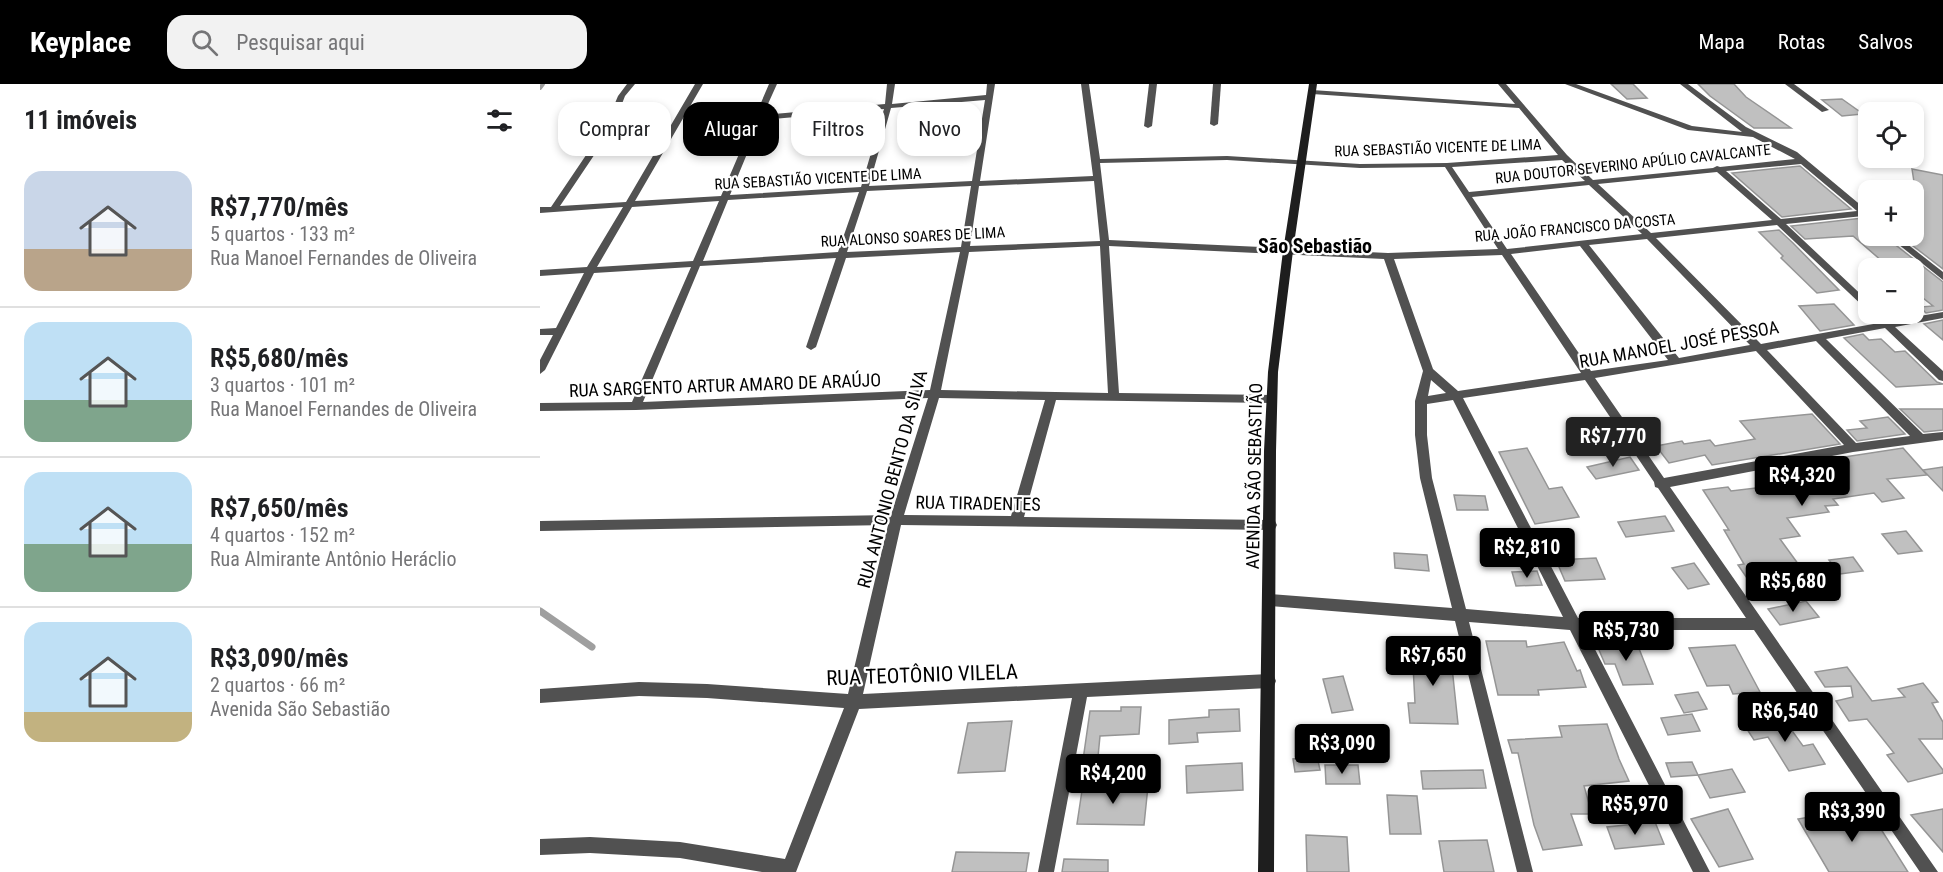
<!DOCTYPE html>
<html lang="pt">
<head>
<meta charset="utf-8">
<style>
	body { margin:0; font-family:"Roboto Condensed",sans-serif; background:#f2f2f2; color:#202124; height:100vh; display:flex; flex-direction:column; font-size:22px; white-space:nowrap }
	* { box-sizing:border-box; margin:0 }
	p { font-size:20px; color:#757577 }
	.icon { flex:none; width:33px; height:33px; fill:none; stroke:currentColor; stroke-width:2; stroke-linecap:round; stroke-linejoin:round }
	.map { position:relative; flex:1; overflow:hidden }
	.panel { display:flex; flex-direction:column; background:#fff; width:540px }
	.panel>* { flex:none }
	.guide { position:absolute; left:18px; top:18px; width:570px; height:54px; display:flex; gap:12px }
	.buttons { position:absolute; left:1318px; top:18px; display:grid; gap:12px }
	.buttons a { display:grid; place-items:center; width:66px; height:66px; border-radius:12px; background:#fff; box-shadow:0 3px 9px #0003; font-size:30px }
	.price { position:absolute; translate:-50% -51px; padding:0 14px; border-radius:6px; background:#000; color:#fff; font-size:20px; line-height:39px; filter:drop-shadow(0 2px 3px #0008) }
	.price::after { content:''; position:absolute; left:50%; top:36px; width:18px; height:14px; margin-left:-9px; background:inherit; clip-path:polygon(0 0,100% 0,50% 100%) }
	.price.current { background:#222; color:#fff }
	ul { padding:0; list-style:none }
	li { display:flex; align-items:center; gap:18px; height:150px; padding:0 24px }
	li+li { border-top:2px solid #e0e0e0 }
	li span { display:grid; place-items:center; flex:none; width:168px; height:120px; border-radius:18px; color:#555 }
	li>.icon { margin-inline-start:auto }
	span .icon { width:72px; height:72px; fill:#fffc; stroke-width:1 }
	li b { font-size:26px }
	h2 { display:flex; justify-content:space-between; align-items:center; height:72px; padding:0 24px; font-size:26px }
	.tag { padding:0 21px; border-radius:18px; background:#fff; box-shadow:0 3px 9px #0003; font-size:21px; line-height:54px }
	.tag.current { background:#000; color:#fff }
	header { display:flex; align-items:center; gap:36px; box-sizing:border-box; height:84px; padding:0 30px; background:#000; color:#fff }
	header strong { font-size:28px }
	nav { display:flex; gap:33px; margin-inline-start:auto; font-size:21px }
	.search { width:420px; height:54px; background:#f2f2f2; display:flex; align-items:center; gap:15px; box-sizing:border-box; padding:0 21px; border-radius:18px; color:#757577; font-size:22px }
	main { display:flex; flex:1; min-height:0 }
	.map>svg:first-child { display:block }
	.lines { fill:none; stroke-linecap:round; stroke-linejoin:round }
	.stream-far1 { stroke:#9f9f9f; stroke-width:4 }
	.stream { stroke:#9f9f9f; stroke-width:7 }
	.building { fill:#c0c0c0; stroke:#959595; stroke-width:1.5 }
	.minor { fill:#515151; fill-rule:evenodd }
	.secondary { fill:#1e1e1e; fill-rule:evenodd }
	.labels { text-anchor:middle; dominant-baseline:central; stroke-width:4.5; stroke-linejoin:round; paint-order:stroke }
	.far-street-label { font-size:15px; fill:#000; stroke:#fff }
	.street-label { font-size:18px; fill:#000; stroke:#fff }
	.far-district-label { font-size:20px; font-weight:bold; fill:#000; stroke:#fff }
	.near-street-label { font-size:21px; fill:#000; stroke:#fff }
</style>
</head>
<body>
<header>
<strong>Keyplace</strong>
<div class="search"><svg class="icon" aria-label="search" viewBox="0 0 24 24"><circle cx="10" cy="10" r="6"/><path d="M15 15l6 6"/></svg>Pesquisar aqui</div>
<nav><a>Mapa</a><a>Rotas</a><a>Salvos</a></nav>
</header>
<main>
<section class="panel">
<h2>11 imóveis<svg class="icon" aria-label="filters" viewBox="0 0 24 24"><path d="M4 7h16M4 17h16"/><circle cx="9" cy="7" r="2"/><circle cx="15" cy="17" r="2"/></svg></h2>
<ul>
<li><span style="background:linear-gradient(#c9d6e8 65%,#b9a48a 0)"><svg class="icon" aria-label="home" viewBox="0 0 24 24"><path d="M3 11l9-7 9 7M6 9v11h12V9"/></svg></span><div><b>R$7,770/mês</b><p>5 quartos · 133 m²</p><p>Rua Manoel Fernandes de Oliveira</p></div></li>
<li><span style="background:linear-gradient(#bfe0f5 65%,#7fa58c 0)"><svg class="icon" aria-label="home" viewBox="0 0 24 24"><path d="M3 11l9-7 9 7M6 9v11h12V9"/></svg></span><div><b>R$5,680/mês</b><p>3 quartos · 101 m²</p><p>Rua Manoel Fernandes de Oliveira</p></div></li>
<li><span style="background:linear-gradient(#bfe0f5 60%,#7fa58c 0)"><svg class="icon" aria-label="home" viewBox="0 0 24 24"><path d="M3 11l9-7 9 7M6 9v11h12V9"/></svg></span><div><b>R$7,650/mês</b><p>4 quartos · 152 m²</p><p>Rua Almirante Antônio Heráclio</p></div></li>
<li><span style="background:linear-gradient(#bfe0f5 75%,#c2b280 0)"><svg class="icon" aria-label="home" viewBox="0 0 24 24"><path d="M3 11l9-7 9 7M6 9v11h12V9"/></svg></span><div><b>R$3,090/mês</b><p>2 quartos · 66 m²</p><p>Avenida São Sebastião</p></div></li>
</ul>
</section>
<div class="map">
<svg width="1403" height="788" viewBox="0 0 1403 788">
	<rect width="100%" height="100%" fill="#fff"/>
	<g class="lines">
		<path class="stream-far1" d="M0,4L3,0"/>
		<path class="stream" d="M0,527L52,563"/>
	</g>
	<g class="building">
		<path d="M1071,0H1093L1107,14L1087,15Z"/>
		<path d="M1158,0H1194L1206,13L1251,44H1214L1170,12Z"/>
		<path d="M1302,15L1323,30L1302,32L1282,16Z"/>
		<path d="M1260,82L1311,125L1242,133L1192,89Z"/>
		<path d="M1372,85L1403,91V185L1364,155L1374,152V140L1381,143Z"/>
		<path d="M1323,134L1329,135V152H1341L1351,160L1353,159L1403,198V226L1386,229L1380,223L1393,222L1374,207V184H1350L1313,152L1265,155L1251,142Z"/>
		<path d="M1239,146L1253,159L1299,206L1277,209L1241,174L1243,172L1219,148Z"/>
		<path d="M1294,220L1314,241L1280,247L1259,222Z"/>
		<path d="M1403,236V256L1384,240Z"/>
		<path d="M1323,250L1329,256L1341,255L1355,268L1365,267L1397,298L1403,300L1356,303L1304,254Z"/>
		<path d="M1360,325H1403V346L1384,348Z"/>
		<path d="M1272,330L1300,360L1172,381L1165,371L1129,379L1116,362L1142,357L1144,360L1170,356L1175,362L1215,355L1200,337Z"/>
		<path d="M1348,333L1365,350L1317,357L1307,346L1327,344L1320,337Z"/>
		<path d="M987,364L1009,405L1022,403L1039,433L995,440L959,368Z"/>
		<path d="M1363,364L1387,391L1347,395L1364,414L1342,418L1334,409L1293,415L1298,421L1285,422L1289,428L1247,434L1260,452L1240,455L1264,488L1209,497L1198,481L1204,480L1184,446H1189L1163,406L1188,403L1191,407L1224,403L1228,409L1269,403L1265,397L1291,394L1278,377Z"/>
		<path d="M1090,373L1099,386L1056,395L1047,383Z"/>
		<path d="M1403,383V407L1383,386Z"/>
		<path d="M914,411L945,412L948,426H917Z"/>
		<path d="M1125,432L1134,447L1086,453L1078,438Z"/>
		<path d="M977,447L984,462L961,463L956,449Z"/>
		<path d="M1366,447L1382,467L1358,470L1342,450Z"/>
		<path d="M854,469L887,471L889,487L855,484Z"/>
		<path d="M1313,473L1323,487L1300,490L1289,476Z"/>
		<path d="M1056,474L1065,495L1025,497L1016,476Z"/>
		<path d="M1154,479L1169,500L1148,505L1132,484Z"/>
		<path d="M997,487L1002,501L976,502L972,488Z"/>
		<path d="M1266,517L1279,533L1240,541L1228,525Z"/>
		<path d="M946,557H986L987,563L1024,558L1037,587L1040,586L1046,603L998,606L999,611H958Z"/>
		<path d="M1096,557L1113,600L1083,601L1075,580H1065L1056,559Z"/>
		<path d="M1195,561L1220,608L1193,610L1189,601L1167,602L1149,564Z"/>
		<path d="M872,562L910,564L918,640L870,639L868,619H875Z"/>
		<path d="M1307,583L1332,617L1365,613L1358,605L1383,599L1398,618L1392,619L1403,638V655H1379L1403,686V689L1368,698L1347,671L1354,669L1327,635L1309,637L1296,617L1313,613L1311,602L1285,603L1275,588Z"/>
		<path d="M803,592L813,626L792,629L783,595Z"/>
		<path d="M1158,608L1167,625L1144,629L1135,611Z"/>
		<path d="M581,623H601L599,650L560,652L557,683H542L550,627H581Z"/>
		<path d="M699,625L700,647L657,649L658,658L629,660V636L669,633V626Z"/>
		<path d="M1152,630L1160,647L1128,651L1121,634Z"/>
		<path d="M1240,630L1263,662L1273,660L1285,680L1249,687L1228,653L1214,656L1203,639Z"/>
		<path d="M472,637L465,687L418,689L428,639Z"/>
		<path d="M1067,640L1079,675L1089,697L1044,702L1052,730H1031L1042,761L1003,766L994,741L978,669H972L968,656L1022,653L1019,642Z"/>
		<path d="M777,672L780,686L755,688L753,675Z"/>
		<path d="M1152,678L1158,691L1131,693L1126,679Z"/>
		<path d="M702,679L703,706L647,709L646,682Z"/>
		<path d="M785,681H818L820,700H786Z"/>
		<path d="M1192,685L1205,708L1170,714L1158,691Z"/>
		<path d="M943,686L946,704L883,705L881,687Z"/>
		<path d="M543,700L608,702L604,741L537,740Z"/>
		<path d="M847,711L877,712L881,750H850Z"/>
		<path d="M1327,723L1368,788H1289L1258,735Z"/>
		<path d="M1188,725L1213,775L1179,783L1151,735Z"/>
		<path d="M1403,725V768L1371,731Z"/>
		<path d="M1115,738L1124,760L1075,765L1067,743Z"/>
		<path d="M766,751L807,753L809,788H767Z"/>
		<path d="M947,756L954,788H904L899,757Z"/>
		<path d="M416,768L489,769L486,788H412Z"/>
		<path d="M524,775L568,776V788H522Z"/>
	</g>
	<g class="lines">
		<g class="minor">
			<path d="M87,0H95L85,12L73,43L20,122L86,118L155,0H163L95,117L181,112L229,0H237L223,31L345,20L347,0H355L352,20L446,11L447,0H455L440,97L553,92L541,0H549L560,75L687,72L820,80L907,79L1018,71L979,24L772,10L768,8L772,6L975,20L958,0H966L1027,71L1053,96L1173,84L1177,82L1180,83L1255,75L1213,53L1148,46L1025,0H1036L1152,42L1202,48L1140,0H1148L1206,43L1257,68L1329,128V133L1323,132L1246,140L1329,218V226L1326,225L1237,141L1116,154L1221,260L1339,239L1331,230H1341L1350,237L1403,228V234L1355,243L1403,287V297L1399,296L1345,244L1286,255L1383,350L1403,348V356L1313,368L1130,403L1398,788H1380L1214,546H1045L1170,788H1153L1030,546L929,538L993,788H977L915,537L730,522L725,520L723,516L725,512L730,510L912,524L880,394L875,351V317L883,287L844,175L569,162L579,309L732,311L737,315L732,319L516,316L484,433L731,436L735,437L737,441L735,445L731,446L361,441L323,610L729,590L734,592L736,597L734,602L729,604L547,613L514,788H498L532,614L319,625L256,788H222L140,774L50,769L0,771V755L50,753L140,758L245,775L304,624L167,614L99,612L0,619V605L99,598L167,600L308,610L348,441L0,447V437L351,431L388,314L96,326L0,327V319L92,318L151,183L54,189L5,286L0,290V276L13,251H0V245L16,244L44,189L0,192V186L47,183L83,123L0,129V123H11L65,43L78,12ZM445,16L432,97L329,102L351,24ZM344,25L321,103L190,111L221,36ZM687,76L820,84L905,83L958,165L848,169L569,156L560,79ZM1022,76L1045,97L929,108L912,83ZM1261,80L1317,127L1241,135L1186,87ZM1177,88L1232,136L1111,149L1058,100ZM554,97L560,157L430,162L439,102ZM1049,101L1102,150L967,165L932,113ZM431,102L421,163L307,168L327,107ZM319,108L298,168L163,177L188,116ZM179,117L153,177L57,183L92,123ZM1107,155L1210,261L1139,274L1049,161ZM560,162L568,309L401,306L429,168ZM1040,162L1128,276L1051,287L971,170ZM420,168L390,306L103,318L160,182L296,174L266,263L271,266L276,263L306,174ZM962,171L1041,289L918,307L893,285L854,175ZM1276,257L1370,352L1316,359L1227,266ZM1216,267L1304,361L1124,394L1055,294ZM891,296L906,309L888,312ZM1045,296L1114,398L1115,403L1118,404L1206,534H1038L923,314ZM399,314L505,316L471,432L364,431ZM913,316L1023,533L926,525L892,394L887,351V320Z"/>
			<path d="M609,0H617L612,42L608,44L604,42Z"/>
			<path d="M673,0H681L678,40L674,42L670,40Z"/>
			<path d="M1245,0H1254L1289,26L1282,28Z"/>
			<path d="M1348,152H1357L1403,188V196Z"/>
		</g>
		<path class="secondary" d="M769,0H777L753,167L738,288L736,367L734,788H718L724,367L728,288L743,167Z"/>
	</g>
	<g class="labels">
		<g class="far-street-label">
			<text transform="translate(898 64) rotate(-2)">RUA SEBASTIÃO VICENTE DE LIMA</text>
			<text transform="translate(1093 80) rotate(-6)">RUA DOUTOR SEVERINO APÚLIO CAVALCANTE</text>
			<text transform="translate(278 95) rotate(-3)">RUA SEBASTIÃO VICENTE DE LIMA</text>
			<text transform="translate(1035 144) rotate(-5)">RUA JOÃO FRANCISCO DA COSTA</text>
			<text transform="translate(373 153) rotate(-3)">RUA ALONSO SOARES DE LIMA</text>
		</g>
		<g class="street-label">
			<text transform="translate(1139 260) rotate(-10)">RUA MANOEL JOSÉ PESSOA</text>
			<text transform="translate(185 301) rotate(-2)">RUA SARGENTO ARTUR AMARO DE ARAÚJO</text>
			<text transform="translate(714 392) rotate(-89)">AVENIDA SÃO SEBASTIÃO</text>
			<text transform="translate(352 395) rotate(-75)">RUA ANTONIO BENTO DA SILVA</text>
			<text transform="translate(438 419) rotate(1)">RUA TIRADENTES</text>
		</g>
		<g class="far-district-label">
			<text x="775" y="162">São Sebastião</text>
		</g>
		<g class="near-street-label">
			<text transform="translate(382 591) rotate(-2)">RUA TEOTÔNIO VILELA</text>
		</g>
	</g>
</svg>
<div class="buttons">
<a><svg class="icon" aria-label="locate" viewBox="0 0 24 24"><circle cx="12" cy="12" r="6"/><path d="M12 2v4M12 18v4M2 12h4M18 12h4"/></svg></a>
<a>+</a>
<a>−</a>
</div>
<b class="price current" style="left:1073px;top:384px">R$7,770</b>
<b class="price" style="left:1262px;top:423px">R$4,320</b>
<b class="price" style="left:987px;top:495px">R$2,810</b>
<b class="price" style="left:1253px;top:529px">R$5,680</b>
<b class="price" style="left:1086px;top:578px">R$5,730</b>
<b class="price" style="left:893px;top:603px">R$7,650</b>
<b class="price" style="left:1245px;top:659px">R$6,540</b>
<b class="price" style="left:802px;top:691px">R$3,090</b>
<b class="price" style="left:573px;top:721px">R$4,200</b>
<b class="price" style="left:1095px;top:752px">R$5,970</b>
<b class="price" style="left:1312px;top:759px">R$3,390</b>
<div class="guide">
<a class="tag">Comprar</a>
<a class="tag current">Alugar</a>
<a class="tag">Filtros</a>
<a class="tag">Novo</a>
</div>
</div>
</main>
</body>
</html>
